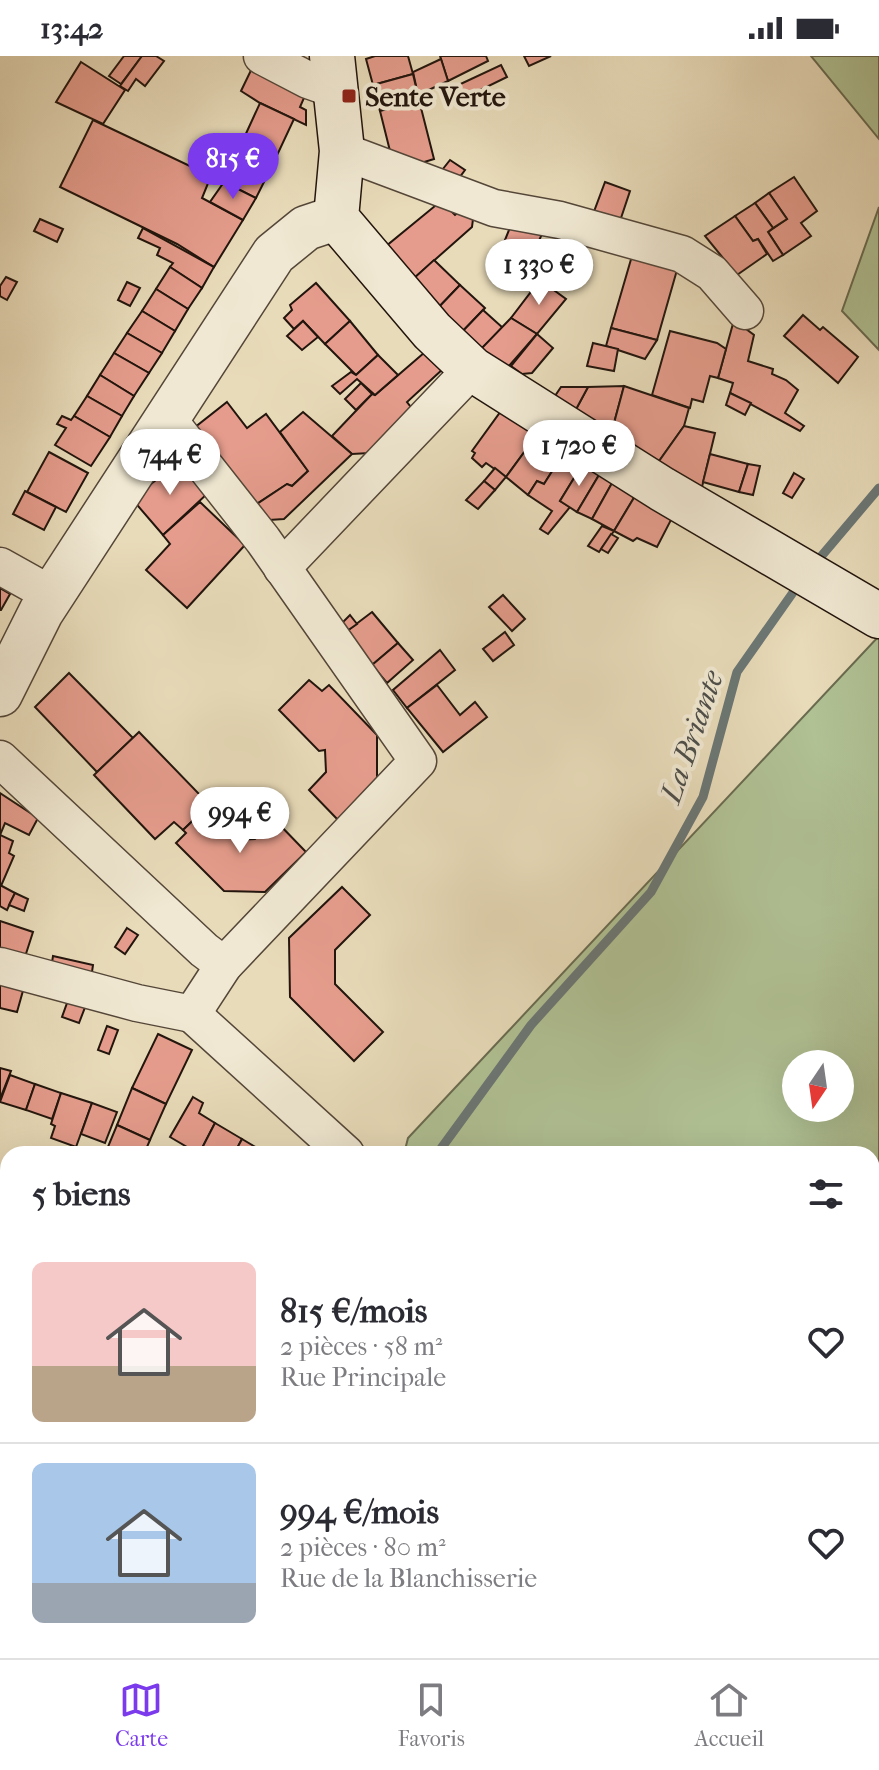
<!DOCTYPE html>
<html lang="fr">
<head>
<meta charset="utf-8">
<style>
	body { margin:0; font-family:"IM FELL French Canon",serif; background:#f2f2f3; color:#2b2b33; height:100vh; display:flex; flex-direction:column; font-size:30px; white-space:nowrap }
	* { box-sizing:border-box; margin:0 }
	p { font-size:26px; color:#7c7c81 }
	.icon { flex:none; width:44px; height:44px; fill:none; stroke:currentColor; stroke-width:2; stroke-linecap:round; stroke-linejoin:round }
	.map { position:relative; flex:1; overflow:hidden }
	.side { position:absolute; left:0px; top:1090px; width:880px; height:512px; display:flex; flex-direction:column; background:#fff; border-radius:24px 24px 0 0; box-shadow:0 8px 32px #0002 }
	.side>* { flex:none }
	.needle { width:52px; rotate:193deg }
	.fabs { position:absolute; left:782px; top:994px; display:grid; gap:16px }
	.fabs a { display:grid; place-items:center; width:72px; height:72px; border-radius:50%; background:#fff; box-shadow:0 8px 32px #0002; font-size:40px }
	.price { position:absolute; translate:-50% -68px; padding:0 18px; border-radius:28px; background:#fff; color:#222; font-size:26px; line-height:52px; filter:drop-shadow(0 2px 4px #0008) }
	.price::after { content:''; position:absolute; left:50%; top:48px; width:24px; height:18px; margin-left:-12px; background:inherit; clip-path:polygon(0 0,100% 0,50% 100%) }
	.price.active { background:#7c3aed; color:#fff }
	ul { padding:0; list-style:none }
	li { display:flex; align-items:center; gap:24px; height:200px; padding:0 32px }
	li+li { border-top:2px solid #e1e1e2 }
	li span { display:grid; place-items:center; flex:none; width:224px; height:160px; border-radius:12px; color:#555 }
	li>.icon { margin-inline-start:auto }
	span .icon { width:96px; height:96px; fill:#fffc; stroke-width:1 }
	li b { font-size:34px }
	h2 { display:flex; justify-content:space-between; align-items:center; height:96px; padding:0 32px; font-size:34px }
	.status { display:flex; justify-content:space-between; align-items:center; height:56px; padding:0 40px; background:#fff; direction:ltr }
	.status svg { height:22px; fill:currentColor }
	.dock { display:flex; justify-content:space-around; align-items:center; height:112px; border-top:2px solid #e1e1e2; background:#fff; font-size:22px; color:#7c7c81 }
	.dock a { display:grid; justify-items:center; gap:4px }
	.dock .active { color:#7c3aed }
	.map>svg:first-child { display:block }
	.green { fill:#b0c194; stroke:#696b50; stroke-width:2; fill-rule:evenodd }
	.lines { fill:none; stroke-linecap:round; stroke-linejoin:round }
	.stream { stroke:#6b7775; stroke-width:9 }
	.building { fill:#e59c8c; stroke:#22150d; stroke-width:2 }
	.minor-casing { stroke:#544638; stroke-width:39 }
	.tertiary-casing { stroke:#544638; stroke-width:47 }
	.secondary-casing { stroke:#22150d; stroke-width:47 }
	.minor { stroke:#f0e8d2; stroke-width:36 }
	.tertiary { stroke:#f0e8d2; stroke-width:44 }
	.secondary { stroke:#f0e8d2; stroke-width:44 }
	.poi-dot { fill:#8f2418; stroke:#f0e8d2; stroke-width:3 }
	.labels { text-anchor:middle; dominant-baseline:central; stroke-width:8; stroke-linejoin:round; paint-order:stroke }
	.poi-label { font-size:28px; font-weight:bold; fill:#22150d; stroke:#f0e8d2; text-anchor:start }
	.water-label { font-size:30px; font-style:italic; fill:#4d4e4a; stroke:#f0e8d2 }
</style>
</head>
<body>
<div class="status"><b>13:42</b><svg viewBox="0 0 49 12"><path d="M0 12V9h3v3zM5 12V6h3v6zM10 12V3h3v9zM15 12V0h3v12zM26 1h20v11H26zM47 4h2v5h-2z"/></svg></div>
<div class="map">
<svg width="879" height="1602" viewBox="0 0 879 1602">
	<rect width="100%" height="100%" fill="#e8dbb9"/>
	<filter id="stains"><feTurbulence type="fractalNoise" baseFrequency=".0025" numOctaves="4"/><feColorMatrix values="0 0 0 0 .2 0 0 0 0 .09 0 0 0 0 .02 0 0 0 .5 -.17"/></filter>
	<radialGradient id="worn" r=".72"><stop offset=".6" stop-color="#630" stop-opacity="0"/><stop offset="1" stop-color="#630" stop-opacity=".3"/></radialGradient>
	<g class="green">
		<path d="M811,0H879V83Z"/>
		<path d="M879,151V294L842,255Z"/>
		<path d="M879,580V1602H291L293,1594H872V1098H404L408,1082ZM796,1008H840V1052H796Z"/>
	</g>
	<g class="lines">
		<g class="stream">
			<path d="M813,510L879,432"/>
			<path d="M437,1098L531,969L651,836L703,741L737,616L799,528"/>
			<path d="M302,1602L304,1594"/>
		</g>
	</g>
	<g class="building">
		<path d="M124,0H142L121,28L109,20Z"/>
		<path d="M142,0H156L164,5L145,30L136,23L128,35L120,30Z"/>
		<path d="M375,0H408L413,18L373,29L366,3Z"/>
		<path d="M440,0H486L488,5L448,25Z"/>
		<path d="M524,0H551L529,10Z"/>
		<path d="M441,3L448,25L418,39L413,16Z"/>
		<path d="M256,4L307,35L300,51L306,54V69L260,47L241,35Z"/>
		<path d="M81,6L125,34L103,68L56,46Z"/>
		<path d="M501,9L507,21L460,44L452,32Z"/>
		<path d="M413,18L419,44L380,55L373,29Z"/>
		<path d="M419,44L434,103L408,111L392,103L380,55Z"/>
		<path d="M260,47L294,63L272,110L238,95Z"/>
		<path d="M93,64L211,120L202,142L243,164L214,211L177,188L60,131Z"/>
		<path d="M238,95L272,110L256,142L224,126Z"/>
		<path d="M450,104L465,114L453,130L435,123Z"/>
		<path d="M794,121L817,155L801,167L811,180L783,199L768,176L787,163L769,137Z"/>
		<path d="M224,126L256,142L243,164L210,146Z"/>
		<path d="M605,126L630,135L618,171L592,161Z"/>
		<path d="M769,137L787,163L773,172L755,147Z"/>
		<path d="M441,145L455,159L464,152L473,163L472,171L412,224L385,191Z"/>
		<path d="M755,147L773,172L768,176L783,199L773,205L758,183L753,185L735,160Z"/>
		<path d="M735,160L753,185L758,183L767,198L737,219L705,180Z"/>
		<path d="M40,163L63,173L57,186L34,175Z"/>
		<path d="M513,164L543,176L529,206L501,194Z"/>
		<path d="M143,172L214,211L202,232L170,211L173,207L157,199L160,192L138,182Z"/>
		<path d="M634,193L679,207L657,284L611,272Z"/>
		<path d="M501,194L517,201L508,214L497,203Z"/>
		<path d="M517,201L539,210L525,231L508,214Z"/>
		<path d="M434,204L460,229L437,253L412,224Z"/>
		<path d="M170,211L202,232L188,253L156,233Z"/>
		<path d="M6,221L17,226L7,244L0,240V230Z"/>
		<path d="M540,224L566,243L537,278L511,262Z"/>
		<path d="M127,226L140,232L130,250L118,244Z"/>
		<path d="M316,227L350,265L325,288L303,265L294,273L284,262L292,254L290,249Z"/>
		<path d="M460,229L485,252L461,277L437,253Z"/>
		<path d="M156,233L188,253L175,275L142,255Z"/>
		<path d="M483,254L503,272L481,293L461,277Z"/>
		<path d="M142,255L175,275L162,297L127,277Z"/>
		<path d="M803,259L820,274L823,271L858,301L838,327L784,280Z"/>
		<path d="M511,262L537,278L508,311L481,293Z"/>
		<path d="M734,264L754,279L748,305L773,313L772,318L786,324L798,334L785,357L804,370L800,375L730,337L733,327L718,322Z"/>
		<path d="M303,265L318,281L302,294L287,280Z"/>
		<path d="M350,265L378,299L356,319L325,288Z"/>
		<path d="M611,272L657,284L645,303L606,290Z"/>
		<path d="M670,275L717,287L726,293L718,322L710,320L703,346L692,343L690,352L652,339Z"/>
		<path d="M127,277L162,297L149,317L114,297Z"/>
		<path d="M537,278L553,292L532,317L522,318L511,310Z"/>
		<path d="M593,287L618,293L614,315L587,310Z"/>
		<path d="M425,296L445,311L407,346L414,355L370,397L352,398L332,380L372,338L375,339Z"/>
		<path d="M114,297L149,317L134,340L100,319Z"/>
		<path d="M378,299L398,319L375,339L357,323L340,338L332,330L351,316L356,319Z"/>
		<path d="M100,319L134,340L122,360L87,340Z"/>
		<path d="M361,327L372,338L356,354L345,343Z"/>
		<path d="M624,330L610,382L574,357L588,331Z"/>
		<path d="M624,330L689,352L684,370L657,408L610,382Z"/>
		<path d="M561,331H588L574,357L553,343Z"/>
		<path d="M730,337L751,347L745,359L726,349Z"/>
		<path d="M87,340L122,360L110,381L74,360Z"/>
		<path d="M227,346L247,372L266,358L308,415L292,430L287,428L252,451L194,372Z"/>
		<path d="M501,355L536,380L506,421L486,407L482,411L472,402L475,397L472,395Z"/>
		<path d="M303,356L352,398L284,463L269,464L257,448L287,428L292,430L308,415L280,376Z"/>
		<path d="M62,360L71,364L74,360L110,381L91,410L55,389L66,372L57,368Z"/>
		<path d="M684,370L715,377L702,431L657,408Z"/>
		<path d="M536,380L563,398L544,428L537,425L528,439L506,421Z"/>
		<path d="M49,396L88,417L66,456L27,436Z"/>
		<path d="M563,398L582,409L560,445L570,451L548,478L540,473L552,455L528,439L537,425L544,428Z"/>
		<path d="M710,398L748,408L739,436L703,426Z"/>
		<path d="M180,405L208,437L163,479L132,443Z"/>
		<path d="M748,408L760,410L753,439L739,436Z"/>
		<path d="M582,409L599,419L577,456L560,445Z"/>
		<path d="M495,412L506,421L495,434L484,425Z"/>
		<path d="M794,417L804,423L792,442L783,437Z"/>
		<path d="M599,419L612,427L592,463L577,456Z"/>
		<path d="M484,425L495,434L478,453L466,444Z"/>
		<path d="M612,427L635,440L614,475L592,463Z"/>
		<path d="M25,435L56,451L44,474L13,458Z"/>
		<path d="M635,440L672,462L657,491L637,482L633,485L614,475Z"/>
		<path d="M200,446L245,489L187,552L146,514L170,488L163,479Z"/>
		<path d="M602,470L614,475L599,496L588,490Z"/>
		<path d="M611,478L618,482L608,497L601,493Z"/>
		<path d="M0,532L10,538L1,554H0Z"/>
		<path d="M503,539L525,563L512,575L489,551Z"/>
		<path d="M372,556L398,587L372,609L347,575Z"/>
		<path d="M350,559L357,568L347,575L341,568Z"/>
		<path d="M505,576L514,589L493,605L483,593Z"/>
		<path d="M398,587L413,604L387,627L372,609Z"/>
		<path d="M440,594L455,614L407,652L393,634Z"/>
		<path d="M69,617L133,682L97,716L35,651Z"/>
		<path d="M309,624L322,635L329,629L377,679V727L339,765L309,734L326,716L325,694L319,695L279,654Z"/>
		<path d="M437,629L460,659L475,646L487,661L443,696L407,652Z"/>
		<path d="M139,676L200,739L195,745L204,754L183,774L174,766L155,783L94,719Z"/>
		<path d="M0,737L38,762L29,779L5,767L0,779L13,785L9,797L14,800L1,830L0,829Z"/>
		<path d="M204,754L233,784L255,783L275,764L306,796L265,836L224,835L176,787L186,777L183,774Z"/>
		<path d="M0,829L15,837L7,854L0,850Z"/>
		<path d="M342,831L370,859L335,894V928L383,976L354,1005L290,941L289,882Z"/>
		<path d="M15,837L28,843L24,855L9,849Z"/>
		<path d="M0,865L33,876L23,907L0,901Z"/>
		<path d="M127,872L138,879L125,898L115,891Z"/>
		<path d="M53,900L93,909L91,923L51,913Z"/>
		<path d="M0,919L26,924L17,956L0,952Z"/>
		<path d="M71,936L89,941L79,967L62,961Z"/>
		<path d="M107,970L118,974L109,998L98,994Z"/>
		<path d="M158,978L192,994L166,1048L132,1032Z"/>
		<path d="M0,1012L11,1015L0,1043Z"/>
		<path d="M10,1019L35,1028L26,1054L0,1046Z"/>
		<path d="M35,1028L61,1037L52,1063L26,1054Z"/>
		<path d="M132,1032L166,1048L150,1084L117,1069Z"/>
		<path d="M61,1037L92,1047L76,1091L51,1082L55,1070L51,1068Z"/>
		<path d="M193,1041L203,1047L199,1057L215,1067L199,1098L170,1081Z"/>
		<path d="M92,1047L117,1056L105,1087L81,1078Z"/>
		<path d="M215,1067L242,1083L234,1098H199Z"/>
		<path d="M117,1069L150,1084L144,1098H105Z"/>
		<path d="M242,1083L267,1098H234Z"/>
	</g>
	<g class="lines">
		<g class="minor-casing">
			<g id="minor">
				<path d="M262,0L308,24L336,34"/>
				<path d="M342,95L494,152L560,164L682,198L712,217L745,255"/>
				<path d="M0,510L52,539"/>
				<path d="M282,512L472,313"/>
				<path d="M0,703L204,894L224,909"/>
				<path d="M0,910L137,947L192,958L224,909L418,705L263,484L167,362"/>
				<path d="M192,958L346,1098"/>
			</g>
		</g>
		<g class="tertiary-casing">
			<path id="tertiary" d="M0,638L41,556L274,198L306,172L336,162"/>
		</g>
		<g class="secondary-casing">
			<path id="secondary" d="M332,0L342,95L336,162L432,275L472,313L662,433L879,560"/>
		</g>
		<use href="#minor" class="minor"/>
		<use href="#tertiary" class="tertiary"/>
		<use href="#secondary" class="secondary"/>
	</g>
	<rect class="poi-dot" x="341" y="32" width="16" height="16" rx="4"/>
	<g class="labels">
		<g class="poi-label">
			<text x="365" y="40">Sente Verte</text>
		</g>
		<g class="water-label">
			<text transform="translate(692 681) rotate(-71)">La Briante</text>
		</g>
	</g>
	<rect width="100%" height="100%" filter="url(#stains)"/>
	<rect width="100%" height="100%" fill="url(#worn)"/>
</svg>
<div class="fabs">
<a><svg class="needle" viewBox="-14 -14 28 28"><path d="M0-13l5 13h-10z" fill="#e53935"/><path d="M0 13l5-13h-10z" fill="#7c7c81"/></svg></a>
</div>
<b class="price active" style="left:233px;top:145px">815 €</b>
<b class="price" style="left:539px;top:251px">1 330 €</b>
<b class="price" style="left:579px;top:432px">1 720 €</b>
<b class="price" style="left:170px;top:441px">744 €</b>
<b class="price" style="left:240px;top:799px">994 €</b>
<section class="side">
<h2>5 biens<svg class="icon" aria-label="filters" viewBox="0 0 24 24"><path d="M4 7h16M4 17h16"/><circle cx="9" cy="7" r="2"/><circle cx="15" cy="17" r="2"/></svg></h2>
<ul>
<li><span style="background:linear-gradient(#f6c9c9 65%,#b9a48a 0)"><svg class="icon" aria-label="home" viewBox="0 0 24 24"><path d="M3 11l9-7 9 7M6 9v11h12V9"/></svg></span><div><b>815 €/mois</b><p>2 pièces · 58 m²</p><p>Rue Principale</p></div><svg class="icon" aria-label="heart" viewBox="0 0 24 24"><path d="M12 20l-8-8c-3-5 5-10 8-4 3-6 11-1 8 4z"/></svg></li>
<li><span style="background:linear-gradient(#a9c7e8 75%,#9aa5b1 0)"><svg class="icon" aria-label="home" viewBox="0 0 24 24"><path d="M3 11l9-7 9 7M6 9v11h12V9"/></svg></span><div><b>994 €/mois</b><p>2 pièces · 80 m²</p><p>Rue de la Blanchisserie</p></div><svg class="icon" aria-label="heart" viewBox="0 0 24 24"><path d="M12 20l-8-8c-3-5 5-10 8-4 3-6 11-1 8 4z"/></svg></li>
</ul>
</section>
</div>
<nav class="dock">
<a class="active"><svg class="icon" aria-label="map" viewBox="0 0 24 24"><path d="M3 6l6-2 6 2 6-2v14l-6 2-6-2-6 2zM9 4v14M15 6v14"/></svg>Carte</a>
<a><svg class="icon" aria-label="saved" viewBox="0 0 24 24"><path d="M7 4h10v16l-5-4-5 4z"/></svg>Favoris</a>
<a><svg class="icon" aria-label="home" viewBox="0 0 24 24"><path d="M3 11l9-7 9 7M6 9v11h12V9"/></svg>Accueil</a>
</nav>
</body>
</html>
